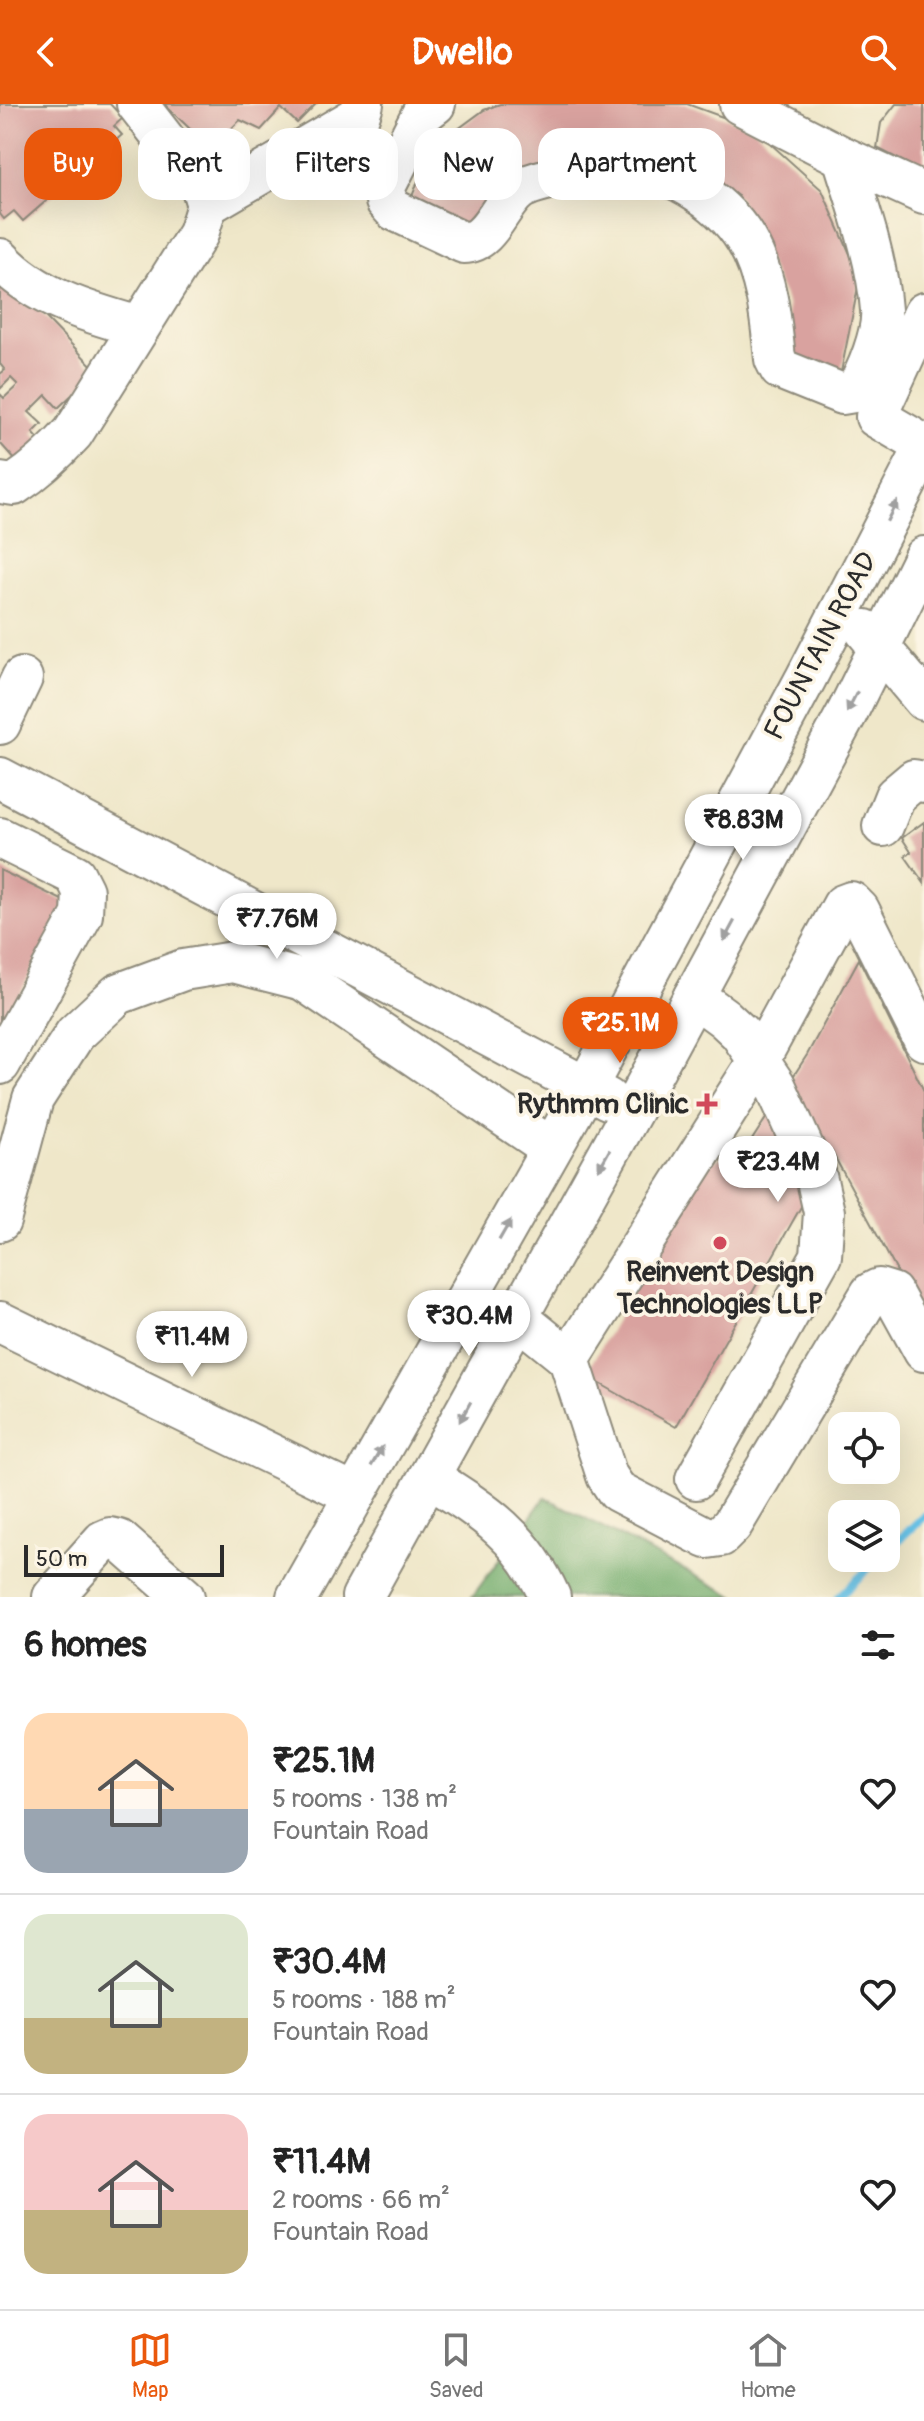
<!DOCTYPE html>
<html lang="en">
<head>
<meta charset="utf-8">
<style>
	body { margin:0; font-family:Pangolin,sans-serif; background:#f6f6f6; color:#222; height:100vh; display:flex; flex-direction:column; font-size:30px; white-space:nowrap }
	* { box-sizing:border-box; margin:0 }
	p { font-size:26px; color:#767676 }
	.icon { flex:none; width:44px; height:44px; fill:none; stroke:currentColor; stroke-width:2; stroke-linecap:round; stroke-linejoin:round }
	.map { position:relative; height:1493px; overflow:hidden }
	.side { display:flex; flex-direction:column; background:#fff; flex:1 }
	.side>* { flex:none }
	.banner { position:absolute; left:24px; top:24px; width:876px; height:72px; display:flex; gap:16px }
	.buttons { position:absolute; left:828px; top:1308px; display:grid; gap:16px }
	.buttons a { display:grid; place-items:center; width:72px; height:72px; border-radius:16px; background:#fff; box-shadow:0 8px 32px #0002; font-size:40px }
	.scale { position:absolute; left:24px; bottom:20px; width:200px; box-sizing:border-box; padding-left:8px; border:4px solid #2b2b2b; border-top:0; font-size:22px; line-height:28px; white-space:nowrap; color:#2b2b2b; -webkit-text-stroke:6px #fcf5e5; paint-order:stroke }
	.price { position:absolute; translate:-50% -68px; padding:0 18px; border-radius:28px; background:#fff; color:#222; font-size:26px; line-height:52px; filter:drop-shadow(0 2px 4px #0008) }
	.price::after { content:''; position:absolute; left:50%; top:48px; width:24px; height:18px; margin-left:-12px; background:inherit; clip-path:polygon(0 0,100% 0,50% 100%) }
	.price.current { background:#ea580c; color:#fff }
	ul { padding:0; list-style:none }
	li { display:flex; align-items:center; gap:24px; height:200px; padding:0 24px }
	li+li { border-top:2px solid #e0e0e0 }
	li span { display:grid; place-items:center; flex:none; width:224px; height:160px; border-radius:24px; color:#555 }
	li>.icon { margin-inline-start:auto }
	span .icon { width:96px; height:96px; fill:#fffc; stroke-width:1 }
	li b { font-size:34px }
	h2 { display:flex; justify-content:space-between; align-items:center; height:96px; padding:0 24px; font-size:34px }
	.pill { padding:0 28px; border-radius:24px; background:#fff; box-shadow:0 8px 32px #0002; font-size:28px; line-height:72px }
	.pill.current { background:#ea580c; color:#fff }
	header { display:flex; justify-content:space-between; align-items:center; height:104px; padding:0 24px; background:#ea580c; color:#fff; font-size:36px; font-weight:700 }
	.dock { display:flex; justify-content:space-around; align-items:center; height:112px; border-top:2px solid #e0e0e0; background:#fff; font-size:22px; color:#767676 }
	.dock a { display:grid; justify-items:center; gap:4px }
	.dock .current { color:#ea580c }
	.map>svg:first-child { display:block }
	.forest { fill:#70aa69; stroke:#4e6a4a; stroke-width:2 }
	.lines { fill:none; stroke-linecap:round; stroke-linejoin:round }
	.stream { stroke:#69c3e7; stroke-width:8 }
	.building { fill:#d9a29f }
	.minor-casing { stroke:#8d897a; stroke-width:44 }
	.minor { stroke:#fff; stroke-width:40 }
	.oneway { fill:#a0a0a0 }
	.poi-dot { fill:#d1495b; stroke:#fcf5e5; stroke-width:3 }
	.labels { text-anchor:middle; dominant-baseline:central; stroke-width:7; stroke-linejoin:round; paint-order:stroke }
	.street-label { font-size:28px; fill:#2b2b2b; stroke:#fcf5e5 }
	.poi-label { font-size:28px; font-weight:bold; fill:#2b2b2b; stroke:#fcf5e5; text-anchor:end }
</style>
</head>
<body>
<header><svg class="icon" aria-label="back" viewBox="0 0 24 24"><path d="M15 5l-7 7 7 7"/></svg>Dwello<svg class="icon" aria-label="search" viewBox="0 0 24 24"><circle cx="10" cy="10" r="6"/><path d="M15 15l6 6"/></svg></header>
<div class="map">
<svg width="924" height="1493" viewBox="0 0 924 1493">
	<rect width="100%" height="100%" fill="#fcf5e5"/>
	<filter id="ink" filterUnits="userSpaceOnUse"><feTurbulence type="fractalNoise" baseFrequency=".0125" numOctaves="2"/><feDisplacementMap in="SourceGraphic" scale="16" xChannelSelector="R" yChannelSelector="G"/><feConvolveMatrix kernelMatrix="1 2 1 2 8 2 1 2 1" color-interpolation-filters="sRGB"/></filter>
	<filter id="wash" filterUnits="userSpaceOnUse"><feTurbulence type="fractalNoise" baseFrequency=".006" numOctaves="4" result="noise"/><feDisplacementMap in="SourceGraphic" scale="32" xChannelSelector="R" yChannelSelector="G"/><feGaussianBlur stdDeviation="1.8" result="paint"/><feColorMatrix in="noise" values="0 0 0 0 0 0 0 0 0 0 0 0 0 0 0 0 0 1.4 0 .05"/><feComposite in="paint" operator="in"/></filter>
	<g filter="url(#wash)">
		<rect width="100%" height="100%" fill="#efe7c9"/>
		<path class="forest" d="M545,1393L736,1493H472Z"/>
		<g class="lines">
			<g class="stream">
				<path d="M886,1448L924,1412"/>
				<path d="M839,1493L879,1454"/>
			</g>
		</g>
		<g id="blocks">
			<g class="building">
				<path d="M0,0H110L123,14L114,22L122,31L23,117L14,107L4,115L0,110Z"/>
				<path d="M164,0H316L297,19L281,4L261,26L240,16L211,45Z"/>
				<path d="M500,0H687L753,24L822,86L860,173L841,268L794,257L787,199L738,92L609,41L471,130L409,100L431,45L484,6Z"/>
				<path d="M896,0H924V68L877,44L881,19Z"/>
				<path d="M0,166L97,267L58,304L46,291L29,308L42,320L33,329L49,346L26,368L0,339V290L4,294L18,281L11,274L0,285V270L5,266L0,260Z"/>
				<path d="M924,718V779L905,752L911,748L902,734Z"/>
				<path d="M0,766L66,798L0,930Z"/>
				<path d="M859,855L924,987V1217L832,1048L676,1323L585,1271L703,1062L748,1042L807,951Z"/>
			</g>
		</g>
	</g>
	<g filter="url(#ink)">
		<use href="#blocks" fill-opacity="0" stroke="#8d897a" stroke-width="2"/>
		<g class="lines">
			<g class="minor-casing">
				<g id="minor">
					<path d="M137,0L201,82L207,101L359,12L363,0"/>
					<path d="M435,0L422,10L385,83L386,97L394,106L464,139C490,139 499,101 519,86C527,80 542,77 553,74C572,67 592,59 613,59C664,61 720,93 746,136C767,172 771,215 775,255L780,265L842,290L854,288C867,270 883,228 881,206C877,154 858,102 843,53"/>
					<path d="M740,0L843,53L924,90"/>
					<path d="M0,155C36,194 90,209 139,223"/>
					<path d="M924,209L876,313L924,341"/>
					<path d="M0,379L14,381C37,366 55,349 73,329L198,130L207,101"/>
					<path d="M865,526L924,596"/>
					<path d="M0,620L22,574"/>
					<path d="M0,674L608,995"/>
					<path d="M883,722L895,692L914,676L924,678"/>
					<path d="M0,734L75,771L83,787L82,811L0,960"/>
					<path d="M694,892L724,914L740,929L775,981L816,1072L824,1108L821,1152L696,1375"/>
					<path d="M0,1117L33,995L75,930L118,890L183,866L233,858L303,876L551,1044"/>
					<path d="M517,1213L569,1255L607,1372L617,1387L707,1434L721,1432L732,1421L871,1189L879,1185L892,1189L924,1247"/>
					<path d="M0,1218L355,1391"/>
					<path d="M569,1255L759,956L843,801L851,798L859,806L924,936"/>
					<path d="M429,1373C484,1408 522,1431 550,1493"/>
					<path d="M53,1493L103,1437L110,1434L119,1436L184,1493"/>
					<path d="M297,1493L586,984L806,574L924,345"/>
					<path d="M362,1493L632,1007L847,609L924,453"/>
				</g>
			</g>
			<use href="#minor" class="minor"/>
		</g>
		<defs><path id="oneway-solid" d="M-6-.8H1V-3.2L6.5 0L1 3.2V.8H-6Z" transform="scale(2)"/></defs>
		<g class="oneway">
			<use href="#oneway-solid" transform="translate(892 407) rotate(-63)"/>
			<use href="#oneway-solid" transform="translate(852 598) rotate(117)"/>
			<use href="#oneway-solid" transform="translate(729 827) rotate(118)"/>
			<use href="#oneway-solid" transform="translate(604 1056) rotate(119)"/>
			<use href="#oneway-solid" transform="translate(505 1126) rotate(-60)"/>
			<use href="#oneway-solid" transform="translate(465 1308) rotate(119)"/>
			<use href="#oneway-solid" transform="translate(377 1352) rotate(-60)"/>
		</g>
	</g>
	<g class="poi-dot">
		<path d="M703 988h8v8h8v8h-8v8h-8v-8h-8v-8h8z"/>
		<circle cx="720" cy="1139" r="8"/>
	</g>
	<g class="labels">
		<g class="street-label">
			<text transform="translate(821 542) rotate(-62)">FOUNTAIN ROAD</text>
		</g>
		<g class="poi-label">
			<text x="689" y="1000">Rythmm Clinic</text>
			<text x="720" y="1168" text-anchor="middle">Reinvent Design<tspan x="720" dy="32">Technologies LLP</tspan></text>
		</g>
	</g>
</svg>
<div class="buttons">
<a><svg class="icon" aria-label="locate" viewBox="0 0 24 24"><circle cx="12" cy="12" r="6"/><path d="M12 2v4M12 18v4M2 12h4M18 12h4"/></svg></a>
<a><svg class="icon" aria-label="layers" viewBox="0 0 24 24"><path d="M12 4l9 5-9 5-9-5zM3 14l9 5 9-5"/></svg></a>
</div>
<div class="scale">50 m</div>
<b class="price" style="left:743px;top:758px">₹8.83M</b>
<b class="price" style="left:277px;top:857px">₹7.76M</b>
<b class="price current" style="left:620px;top:961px">₹25.1M</b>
<b class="price" style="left:778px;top:1100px">₹23.4M</b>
<b class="price" style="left:469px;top:1254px">₹30.4M</b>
<b class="price" style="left:192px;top:1275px">₹11.4M</b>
<div class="banner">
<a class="pill current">Buy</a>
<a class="pill">Rent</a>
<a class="pill">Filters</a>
<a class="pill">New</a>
<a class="pill">Apartment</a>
</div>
</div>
<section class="side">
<h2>6 homes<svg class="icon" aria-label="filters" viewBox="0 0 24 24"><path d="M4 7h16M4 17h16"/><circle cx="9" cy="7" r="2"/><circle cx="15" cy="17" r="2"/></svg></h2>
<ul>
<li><span style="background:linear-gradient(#ffd9b3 60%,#9aa5b1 0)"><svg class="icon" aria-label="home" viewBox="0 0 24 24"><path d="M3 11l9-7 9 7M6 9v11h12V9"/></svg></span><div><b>₹25.1M</b><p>5 rooms · 138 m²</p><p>Fountain Road</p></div><svg class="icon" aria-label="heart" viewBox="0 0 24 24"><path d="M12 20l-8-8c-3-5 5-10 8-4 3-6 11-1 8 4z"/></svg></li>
<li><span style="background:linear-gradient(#dfe7d0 65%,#c2b280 0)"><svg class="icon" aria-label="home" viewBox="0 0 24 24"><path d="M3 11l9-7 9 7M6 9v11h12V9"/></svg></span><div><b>₹30.4M</b><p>5 rooms · 188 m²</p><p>Fountain Road</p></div><svg class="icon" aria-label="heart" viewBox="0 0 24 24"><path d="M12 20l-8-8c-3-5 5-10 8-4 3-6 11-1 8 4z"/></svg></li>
<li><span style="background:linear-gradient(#f6c9c9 60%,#c2b280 0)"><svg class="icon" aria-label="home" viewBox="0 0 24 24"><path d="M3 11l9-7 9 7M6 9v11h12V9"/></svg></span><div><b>₹11.4M</b><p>2 rooms · 66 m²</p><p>Fountain Road</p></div><svg class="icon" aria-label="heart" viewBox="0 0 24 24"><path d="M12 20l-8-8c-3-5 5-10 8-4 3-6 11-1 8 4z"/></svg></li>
</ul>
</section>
<nav class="dock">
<a class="current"><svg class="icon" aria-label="map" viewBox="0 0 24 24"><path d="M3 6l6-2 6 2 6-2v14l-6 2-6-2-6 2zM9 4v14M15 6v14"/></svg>Map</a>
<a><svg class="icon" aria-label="saved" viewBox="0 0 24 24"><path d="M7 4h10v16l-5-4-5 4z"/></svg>Saved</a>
<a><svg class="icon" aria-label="home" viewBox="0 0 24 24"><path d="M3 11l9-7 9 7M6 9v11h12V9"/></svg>Home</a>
</nav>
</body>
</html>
